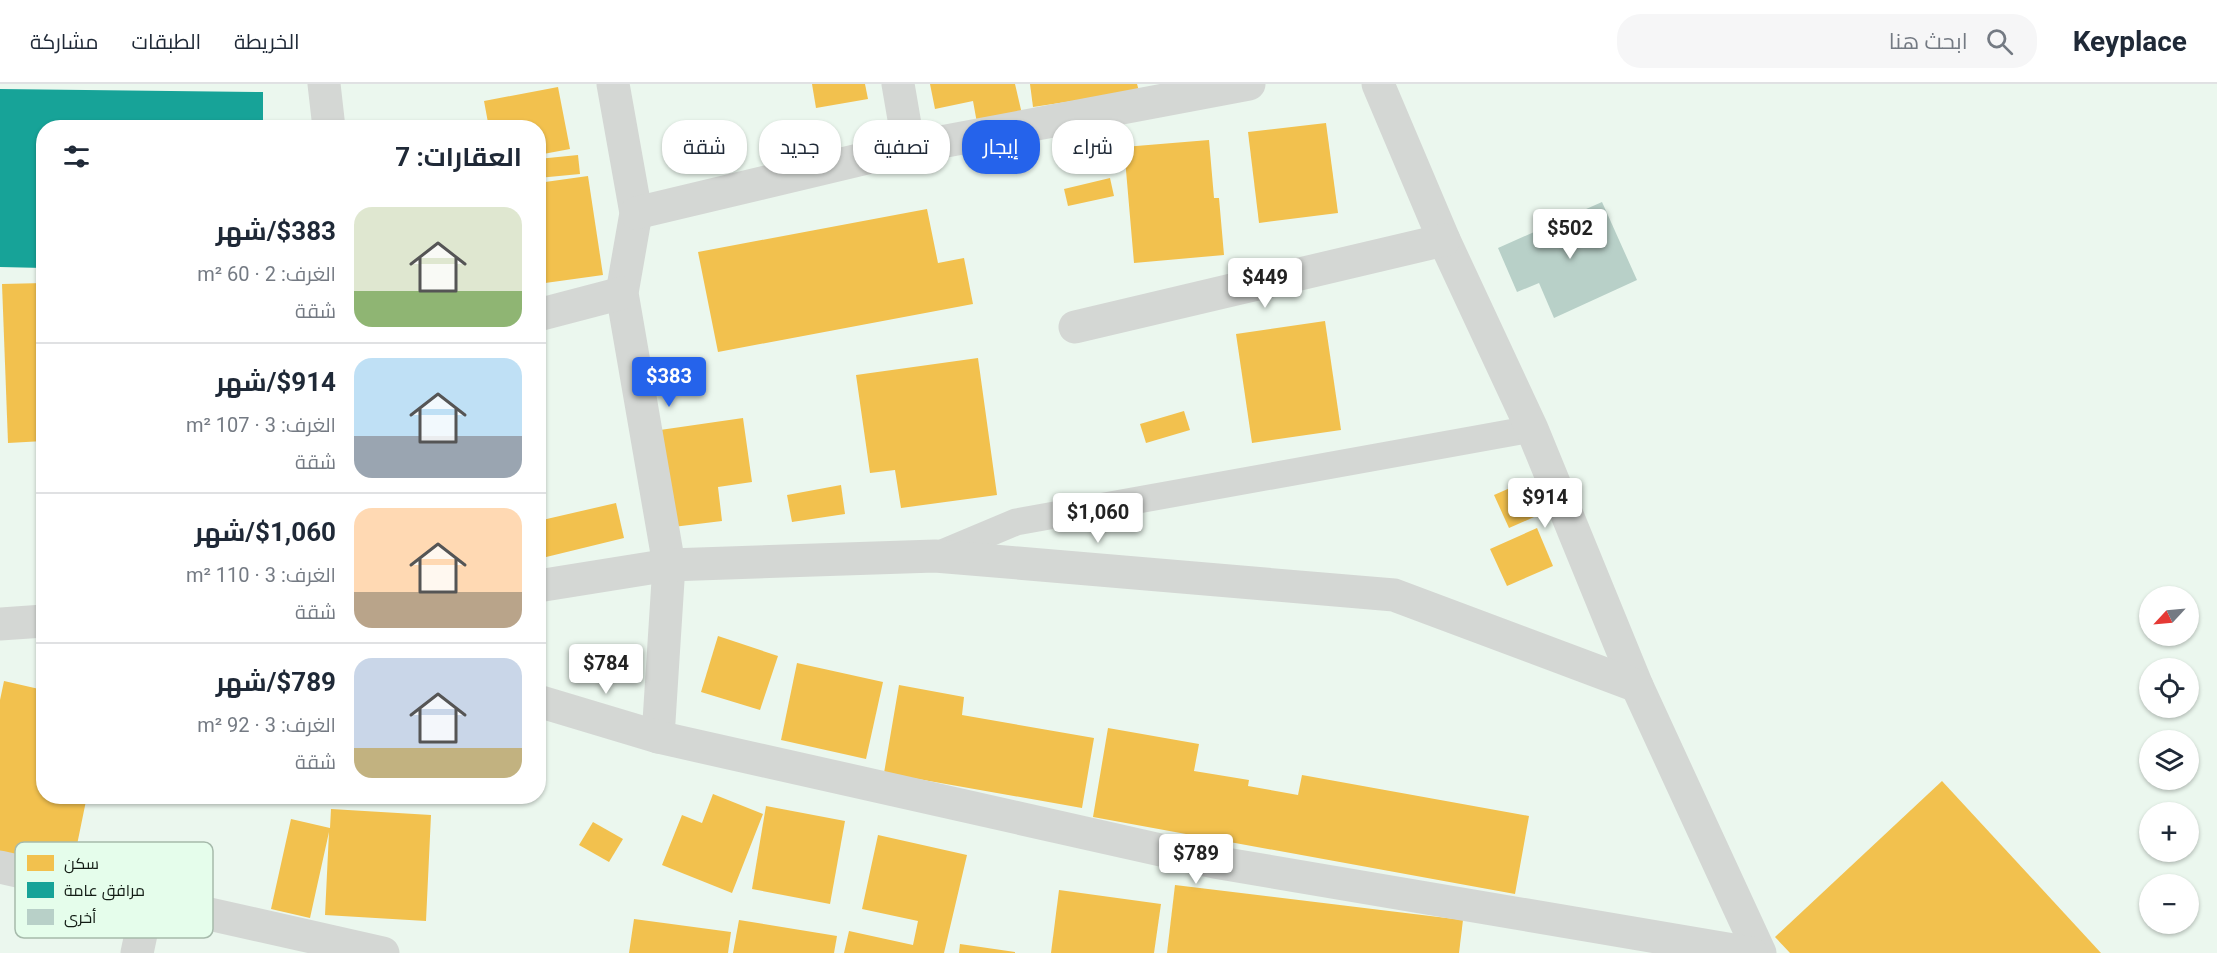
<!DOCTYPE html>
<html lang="ar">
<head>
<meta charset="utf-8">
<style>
	body { margin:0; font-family:Roboto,Cairo,sans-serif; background:#f6f6f7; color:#1f2937; direction:rtl; height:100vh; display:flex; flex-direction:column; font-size:22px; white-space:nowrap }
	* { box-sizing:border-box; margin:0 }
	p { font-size:20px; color:#747a83 }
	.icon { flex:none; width:33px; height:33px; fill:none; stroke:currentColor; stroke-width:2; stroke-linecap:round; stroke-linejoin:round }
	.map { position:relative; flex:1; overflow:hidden; direction:ltr }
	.side { position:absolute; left:36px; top:36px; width:510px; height:684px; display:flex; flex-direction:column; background:#fff; border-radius:24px; box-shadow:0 2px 4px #0004; direction:rtl }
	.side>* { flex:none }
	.top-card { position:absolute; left:564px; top:36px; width:570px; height:54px; direction:rtl; display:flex; gap:12px }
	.needle { width:39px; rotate:244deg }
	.tools { position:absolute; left:2139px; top:502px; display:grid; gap:12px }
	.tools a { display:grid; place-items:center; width:60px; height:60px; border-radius:50%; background:#fff; box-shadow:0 2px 4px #0004; font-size:30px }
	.price { position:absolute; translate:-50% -51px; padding:0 14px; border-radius:6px; background:#fff; color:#222; font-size:20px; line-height:39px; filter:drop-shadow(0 2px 3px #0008) }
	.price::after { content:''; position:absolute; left:50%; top:36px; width:18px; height:14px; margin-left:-9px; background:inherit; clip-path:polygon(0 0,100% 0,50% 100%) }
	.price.active { background:#2563eb; color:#fff }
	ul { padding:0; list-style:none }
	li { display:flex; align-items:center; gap:18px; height:150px; padding:0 24px }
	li+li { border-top:2px solid #e0e1e3 }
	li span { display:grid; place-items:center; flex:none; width:168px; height:120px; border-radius:18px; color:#555 }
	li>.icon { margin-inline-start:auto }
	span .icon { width:72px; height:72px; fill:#fffc; stroke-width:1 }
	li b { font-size:26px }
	h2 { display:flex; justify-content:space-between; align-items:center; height:72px; padding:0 24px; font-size:26px }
	.chip { padding:0 21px; border-radius:24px; background:#fff; box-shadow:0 2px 4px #0004; font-size:21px; line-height:54px }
	.chip.active { background:#2563eb; color:#fff }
	header { display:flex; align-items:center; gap:36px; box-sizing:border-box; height:84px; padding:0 30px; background:#fff; border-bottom:2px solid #e0e1e3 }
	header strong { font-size:28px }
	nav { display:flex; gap:33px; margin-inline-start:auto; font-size:21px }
	.search { width:420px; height:54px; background:#f6f6f7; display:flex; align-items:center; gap:15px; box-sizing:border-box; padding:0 21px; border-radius:24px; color:#747a83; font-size:22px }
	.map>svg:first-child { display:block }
	.homes { fill:#f2c14e }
	.public { fill:#17a398 }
	.building { fill:#b8d0c8 }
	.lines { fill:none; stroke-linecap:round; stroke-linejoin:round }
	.lane { stroke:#d4d7d4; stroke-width:27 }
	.street { stroke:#d4d7d4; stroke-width:33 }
	.key { fill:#e5fdeb; stroke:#a6baab; stroke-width:1.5 }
	.key-label { font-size:16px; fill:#131c15 }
</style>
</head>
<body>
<header>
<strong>Keyplace</strong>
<div class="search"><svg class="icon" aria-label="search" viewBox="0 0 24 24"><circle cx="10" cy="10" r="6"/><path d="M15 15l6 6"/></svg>ابحث هنا</div>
<nav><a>الخريطة</a><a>الطبقات</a><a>مشاركة</a></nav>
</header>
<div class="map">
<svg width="2217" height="869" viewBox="0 0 2217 869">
	<rect width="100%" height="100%" fill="#ebf7ee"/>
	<g class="homes">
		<path d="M812,0H865L868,15L816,24Z"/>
		<path d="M930,0H1015L1022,30L977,39L973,17L935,25Z"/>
		<path d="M1030,0H1137L1139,7L1033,23Z"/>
		<path d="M558,3L570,65L538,71V44H489L484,17Z"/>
		<path d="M1326,39L1338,129L1259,139L1248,48Z"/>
		<path d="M1209,56L1214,114H1219L1224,171L1134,179L1124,63Z"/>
		<path d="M578,71L580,90L538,94V75Z"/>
		<path d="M588,92L603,191L538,200V99Z"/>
		<path d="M1110,94L1114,112L1068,122L1064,105Z"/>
		<path d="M927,125L938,179L964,174L973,220L718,268L698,168Z"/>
		<path d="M44,199V357L8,359L2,200Z"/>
		<path d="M1325,237L1341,346L1252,359L1236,250Z"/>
		<path d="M978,274L997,411L901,424L895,386L870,389L856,291Z"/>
		<path d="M1184,327L1190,346L1146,359L1140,340Z"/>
		<path d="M743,334L752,398L718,403L722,437L673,443L660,346Z"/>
		<path d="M1528,396L1543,429L1509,444L1494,411Z"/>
		<path d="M841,401L845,430L792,438L787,411Z"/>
		<path d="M616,419L624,454L538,475V437Z"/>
		<path d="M1537,444L1553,482L1507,502L1490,465Z"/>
		<path d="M718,552L778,572L760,626L701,608Z"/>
		<path d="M797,579L883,598L866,675L781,656Z"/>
		<path d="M42,588L44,712H87L71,790L0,774V616L4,597L39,605Z"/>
		<path d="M899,601L964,613L962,631L1094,654L1082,724L884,689Z"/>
		<path d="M1108,644L1199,660L1194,687L1249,696L1248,702L1298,711L1302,691L1529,732L1515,810L1093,733Z"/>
		<path d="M1942,697L2101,869H1790L1775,853Z"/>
		<path d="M713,710L763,730L732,809L662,781L682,731L702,739Z"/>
		<path d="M766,722L845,737L830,820L752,805Z"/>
		<path d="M331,725L431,731L426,837L325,831L329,748L310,834L271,825L291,735L330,744Z"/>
		<path d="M593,738L623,755L609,778L579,761Z"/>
		<path d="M878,751L967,771L944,869H844L849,847L913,861L918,837L862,825Z"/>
		<path d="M1175,801L1463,836L1459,869H1167Z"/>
		<path d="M1059,806L1161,820L1154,869H1051Z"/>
		<path d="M634,835L731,848L728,869H629Z"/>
		<path d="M739,836L837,852L834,869H733Z"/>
		<path d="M960,860L1015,868V869H959Z"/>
	</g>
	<path class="public" d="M0,5L263,8V44H44V184L0,183Z"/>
	<path class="building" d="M1602,118L1637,196L1554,234L1539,199L1517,208L1498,164Z"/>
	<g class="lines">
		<path class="lane" d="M935,472L1016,438L1532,345"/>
		<g class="street">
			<path d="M324,0L329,44"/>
			<path d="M613,0L636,129L622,209L669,481L658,653"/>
			<path d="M898,0L909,64"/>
			<path d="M1378,0L1444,156L1532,345L1637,602L1760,869"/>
			<path d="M636,129L909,64L1249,0"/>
			<path d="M538,231L622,209"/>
			<path d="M1075,243L1444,156"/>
			<path d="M538,502L669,481L935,472L1394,511L1637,602"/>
			<path d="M0,540L44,537"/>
			<path d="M538,617L658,653L1214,778L1751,869"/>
			<path d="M0,783L383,869"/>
			<path d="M137,869L148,817"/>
		</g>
	</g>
	<rect x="15" y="758" width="198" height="96" rx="9" class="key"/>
	<rect x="27" y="771" width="27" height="16" fill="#f2c14e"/>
	<rect x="27" y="798" width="27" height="16" fill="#17a398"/>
	<rect x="27" y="825" width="27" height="16" fill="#b8d0c8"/>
	<g class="key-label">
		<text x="64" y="785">سكن</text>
		<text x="64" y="812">مرافق عامة</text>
		<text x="64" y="839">أخرى</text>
	</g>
</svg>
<div class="tools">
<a><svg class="needle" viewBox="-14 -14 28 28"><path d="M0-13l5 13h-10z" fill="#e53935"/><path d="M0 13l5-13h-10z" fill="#747a83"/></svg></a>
<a><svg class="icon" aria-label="locate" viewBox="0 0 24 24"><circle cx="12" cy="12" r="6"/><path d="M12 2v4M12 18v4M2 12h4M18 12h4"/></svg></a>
<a><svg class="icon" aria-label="layers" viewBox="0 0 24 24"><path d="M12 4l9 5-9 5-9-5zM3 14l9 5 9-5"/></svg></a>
<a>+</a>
<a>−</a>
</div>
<b class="price" style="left:1570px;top:176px">$502</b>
<b class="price" style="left:1265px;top:225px">$449</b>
<b class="price active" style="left:669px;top:324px">$383</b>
<b class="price" style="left:1545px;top:445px">$914</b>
<b class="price" style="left:1098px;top:460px">$1,060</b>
<b class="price" style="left:606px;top:611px">$784</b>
<b class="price" style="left:1196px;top:801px">$789</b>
<div class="top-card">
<a class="chip">شراء</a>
<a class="chip active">إيجار</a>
<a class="chip">تصفية</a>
<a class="chip">جديد</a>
<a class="chip">شقة</a>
</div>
<section class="side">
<h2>العقارات: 7<svg class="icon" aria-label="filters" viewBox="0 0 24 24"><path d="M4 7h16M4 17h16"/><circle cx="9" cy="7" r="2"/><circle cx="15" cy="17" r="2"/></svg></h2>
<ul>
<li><span style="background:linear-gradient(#dfe7d0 70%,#8fb573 0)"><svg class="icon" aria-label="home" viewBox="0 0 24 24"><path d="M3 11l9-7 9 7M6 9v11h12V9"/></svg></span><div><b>$383/شهر</b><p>الغرف: 2 · 60 m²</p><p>شقة</p></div></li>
<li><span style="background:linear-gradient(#bfe0f5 65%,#9aa5b1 0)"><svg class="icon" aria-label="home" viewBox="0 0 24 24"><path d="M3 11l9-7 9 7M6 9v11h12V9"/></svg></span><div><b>$914/شهر</b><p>الغرف: 3 · 107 m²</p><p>شقة</p></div></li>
<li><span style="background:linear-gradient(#ffd9b3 70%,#b9a48a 0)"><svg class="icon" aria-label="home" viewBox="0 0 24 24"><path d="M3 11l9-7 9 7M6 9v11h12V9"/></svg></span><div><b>$1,060/شهر</b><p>الغرف: 3 · 110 m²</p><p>شقة</p></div></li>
<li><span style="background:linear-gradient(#c9d6e8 75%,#c2b280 0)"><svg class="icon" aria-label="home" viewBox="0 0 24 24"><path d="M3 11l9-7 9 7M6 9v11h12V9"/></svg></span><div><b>$789/شهر</b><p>الغرف: 3 · 92 m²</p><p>شقة</p></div></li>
</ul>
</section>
</div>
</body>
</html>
